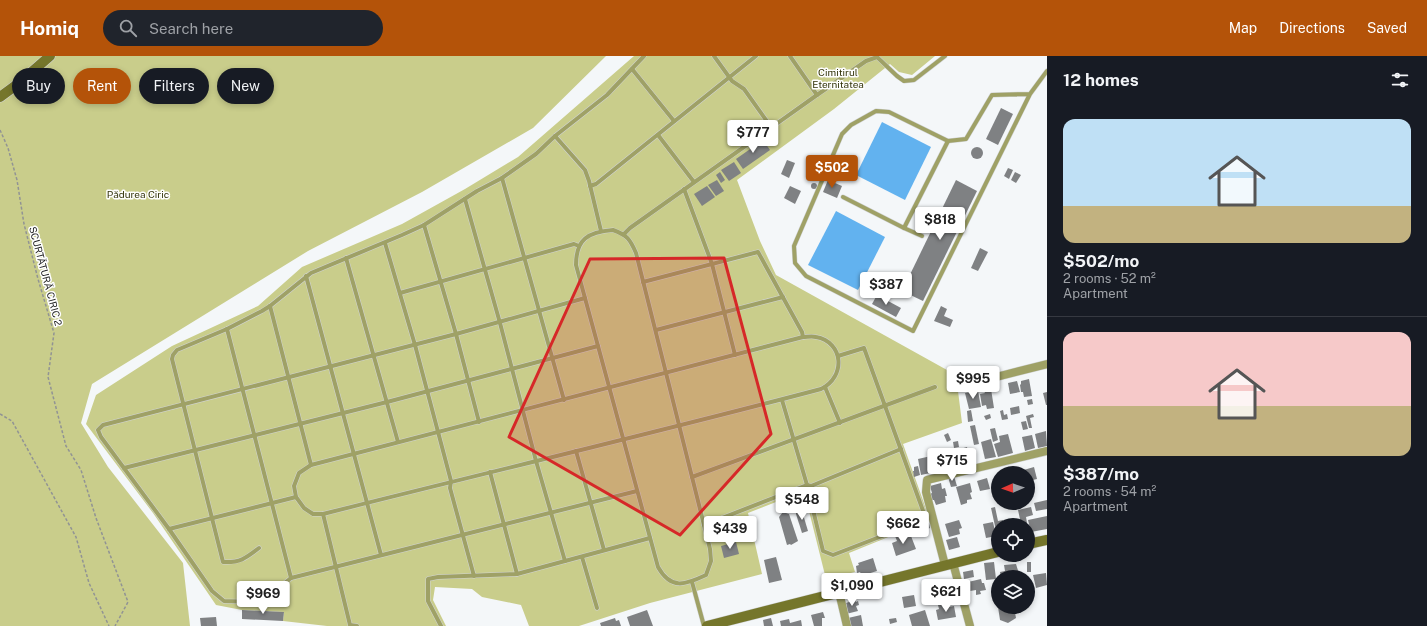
<!DOCTYPE html>
<html lang="en">
<head>
<meta charset="utf-8">
<style>
	body { margin:0; font-family:"Public Sans",sans-serif; background:#20242c; color:#f1f3f6; height:100vh; display:flex; flex-direction:column; font-size:15px; white-space:nowrap }
	* { box-sizing:border-box; margin:0 }
	p { font-size:13px; color:#9ea1a6 }
	.icon { flex:none; width:22px; height:22px; fill:none; stroke:currentColor; stroke-width:2; stroke-linecap:round; stroke-linejoin:round }
	.map { position:relative; flex:1; overflow:hidden }
	.drawer { display:flex; flex-direction:column; background:#171b24; width:380px }
	.drawer>* { flex:none }
	.banner { position:absolute; left:12px; top:12px; width:380px; height:36px; display:flex; gap:8px }
	.needle { width:26px; rotate:268deg }
	.tools { position:absolute; left:991px; top:410px; display:grid; gap:8px }
	.tools a { display:grid; place-items:center; width:44px; height:44px; border-radius:50%; background:#171b24; box-shadow:0 2px 6px #0003; font-size:20px }
	.price { position:absolute; translate:-50% -34px; padding:0 9px; border-radius:4px; background:#fff; color:#222; font-size:13px; line-height:26px; filter:drop-shadow(0 1px 2px #0008) }
	.price::after { content:''; position:absolute; left:50%; top:24px; width:12px; height:9px; margin-left:-6px; background:inherit; clip-path:polygon(0 0,100% 0,50% 100%) }
	.price.selected { background:#b45309; color:#fff }
	ul { padding:0; list-style:none }
	li { display:grid; align-content:center; gap:8px; height:212px; padding:0 16px }
	li+li { border-top:1px solid #363941 }
	li span { display:grid; place-items:center; height:124px; border-radius:12px; color:#555 }
	li>.icon { margin-inline-start:auto }
	span .icon { width:72px; height:72px; fill:#fffc; stroke-width:1 }
	li b { font-size:17px }
	h2 { display:flex; justify-content:space-between; align-items:center; height:48px; padding:0 16px; font-size:17px }
	.pill { padding:0 14px; border-radius:18px; background:#171b24; box-shadow:0 2px 6px #0003; font-size:14px; line-height:36px }
	.pill.selected { background:#b45309; color:#fff }
	header { display:flex; align-items:center; gap:24px; box-sizing:border-box; height:56px; padding:0 20px; background:#b45309; color:#fff }
	header strong { font-size:19px }
	nav { display:flex; gap:22px; margin-inline-start:auto; font-size:14px }
	.search { width:280px; height:36px; background:#20242c; display:flex; align-items:center; gap:10px; box-sizing:border-box; padding:0 14px; border-radius:22px; color:#9ea1a6; font-size:15px }
	main { display:flex; flex:1; min-height:0 }
	.map>svg:first-child { display:block }
	.green { fill:#c9cd8b }
	.water { fill:#62b2ef }
	.building { fill:#7f8183 }
	.lines { fill:none; stroke-linecap:round; stroke-linejoin:round }
	.lane-casing { stroke:#d1d4d6; stroke-width:5 }
	.street-casing { stroke:#d1d4d6; stroke-width:9 }
	.secondary-casing { stroke:#d1d4d6; stroke-width:11 }
	.path { stroke:#919394; stroke-width:1.5; stroke-dasharray:3 2; stroke-linecap:butt }
	.lane { stroke:#9fa166; stroke-width:4 }
	.street { stroke:#9fa166; stroke-width:8 }
	.secondary { stroke:#75762b; stroke-width:10 }
	.marked { fill:#d62828; fill-opacity:0.2; stroke:#d62828; stroke-width:3; stroke-linejoin:round }
	.labels { text-anchor:middle; dominant-baseline:central; stroke-width:3; stroke-linejoin:round; paint-order:stroke }
	.park-label { font-size:10px; fill:#34350b; stroke:#fff }
	.street-label { font-size:10px; fill:#1c1d1d; stroke:#fff }
</style>
</head>
<body>
<header>
<strong>Homiq</strong>
<div class="search"><svg class="icon" aria-label="search" viewBox="0 0 24 24"><circle cx="10" cy="10" r="6"/><path d="M15 15l6 6"/></svg>Search here</div>
<nav><a>Map</a><a>Directions</a><a>Saved</a></nav>
</header>
<main>
<div class="map">
<svg width="1047" height="570" viewBox="0 0 1047 570">
	<rect width="100%" height="100%" fill="#f4f7f9"/>
	<g class="green">
		<path d="M0,0H606L533,72L422,136L308,195L92,328L81,367L108,411L183,507L190,570H0Z"/>
		<path d="M634,0H935L912,19L899,16L890,8L834,53L737,124L760,185L776,219L956,319L962,367L903,388L930,464L849,497L855,516L826,523L804,435L748,457L762,518L650,547L579,570H529L521,549L482,541L472,533L435,531L433,544L446,570H327L283,565L284,556L242,554L216,549L153,457L86,368L96,339L172,290L258,250L302,211L402,168L465,133L518,101Z"/>
	</g>
	<g class="water">
		<path d="M882,66L931,91L905,144L856,119Z"/>
		<path d="M836,155L885,181L858,234L808,209Z"/>
	</g>
	<g class="building">
		<path d="M1001,52L1013,58L998,89L986,83Z"/>
		<path d="M763,84L770,94L743,113L736,103Z"/>
		<circle cx="977" cy="97" r="6"/>
		<path d="M787,104L795,107L789,122L781,118Z"/>
		<path d="M734,106L741,117L729,125L721,114Z"/>
		<path d="M1008,112L1013,114L1009,123L1004,120Z"/>
		<path d="M720,116L725,124L721,127L716,119Z"/>
		<path d="M1015,116L1021,119L1016,127L1011,124Z"/>
		<path d="M717,124L724,135L716,140L708,129Z"/>
		<path d="M828,124L842,130L837,142L823,136Z"/>
		<path d="M956,124L977,135L923,245L902,235Z"/>
		<circle cx="814" cy="130" r="3"/>
		<path d="M707,130L715,141L702,150L694,138Z"/>
		<path d="M790,130L801,135L795,148L784,142Z"/>
		<path d="M980,192L988,196L978,215L971,212Z"/>
		<path d="M877,239L901,252L896,261L872,248Z"/>
		<path d="M941,250L947,253L944,260L953,264L950,271L934,265Z"/>
		<path d="M964,320L965,334H959L958,321Z"/>
		<path d="M1029,323L1032,340L1024,341L1023,336H1021L1020,329L1021,328V325Z"/>
		<path d="M1017,325L1020,336L1010,338L1008,327Z"/>
		<path d="M991,333L994,352L987,353L986,349L982,350L980,338L985,337L984,335Z"/>
		<path d="M978,335L981,351L969,353L965,337Z"/>
		<path d="M1047,336V349H1046L1043,337Z"/>
		<path d="M1032,343L1033,348L1028,349L1027,344Z"/>
		<path d="M1019,350L1020,357L1011,359L1010,352Z"/>
		<path d="M971,354L973,365L968,366L967,355Z"/>
		<path d="M1003,354L1004,359L1007,358L1008,363L1002,364L1000,355Z"/>
		<path d="M990,358L991,362L986,364L984,360Z"/>
		<path d="M1033,358L1034,361L1030,362L1032,372H1029L1026,360Z"/>
		<path d="M1026,365L1028,373L1023,374L1021,366Z"/>
		<path d="M975,369L979,388L974,389L970,370Z"/>
		<path d="M995,372L998,384L993,386L990,373Z"/>
		<path d="M1046,375L1047,390L1038,392L1035,378Z"/>
		<path d="M948,377L951,384L947,386L944,379Z"/>
		<path d="M1008,378L1013,397L998,401L994,388L1000,386L999,380Z"/>
		<path d="M1032,379L1035,392L1025,395L1022,381Z"/>
		<path d="M991,383L996,401L985,403L981,386Z"/>
		<path d="M958,385L959,391L954,392L953,386Z"/>
		<path d="M967,391L970,405L946,411L943,398Z"/>
		<path d="M941,398L943,407L939,408L937,399Z"/>
		<path d="M931,400L935,416L921,419L918,403Z"/>
		<path d="M918,410L920,419L914,421L913,415H914V411Z"/>
		<path d="M1034,411L1037,423L1028,425V417H1013Z"/>
		<path d="M954,420L957,430L951,431L948,421Z"/>
		<path d="M987,422L990,433L980,435L977,425Z"/>
		<path d="M941,427L942,433L945,432L947,440H945L946,446L936,449L934,444H932L930,438L932,437L930,430Z"/>
		<path d="M970,427L972,436L970,437L972,443L967,444V447L961,449L956,431Z"/>
		<path d="M1047,444V453L1036,455L1034,447Z"/>
		<path d="M995,451L998,465L1003,464L1004,469H998L997,479L991,452Z"/>
		<path d="M1031,451L1033,459L1026,461L1027,467L1021,468L1018,454Z"/>
		<path d="M797,452L801,453L802,455L808,475L802,477L796,458V455Z"/>
		<path d="M783,456L789,458L798,485L791,489L790,488L787,489L779,461Z"/>
		<path d="M1047,460V473L1031,476L1028,464Z"/>
		<path d="M959,464L962,472L959,473L960,478L949,481L945,468Z"/>
		<path d="M993,466L996,480L986,482L983,468Z"/>
		<path d="M929,467L930,472L921,476L922,478L914,481L912,473Z"/>
		<path d="M904,477L906,482L911,480L916,493L896,500L892,487L897,485L895,480Z"/>
		<path d="M957,481L960,491L949,494L946,484Z"/>
		<path d="M736,486L739,498L724,502L721,490Z"/>
		<path d="M776,501L782,524L769,527L764,504Z"/>
		<path d="M873,502L877,515L864,519L863,517L861,518L860,516L857,517L856,510L859,509L858,507Z"/>
		<path d="M994,506L996,523L986,524L984,507Z"/>
		<rect x="1027" y="506" width="4" height="10"/>
		<path d="M1016,508L1020,521H1001L1000,516L1005,515L1004,509Z"/>
		<path d="M973,514L974,521L964,523L963,516Z"/>
		<path d="M851,517L853,522L846,524L845,519Z"/>
		<path d="M1046,517L1047,529L1036,532L1033,519Z"/>
		<path d="M943,523L945,535H940L941,540H939V543L930,545L928,532L933,531L932,529L937,528V524Z"/>
		<path d="M981,523L982,527H984L986,534L980,535L981,538L976,539V534L970,535L968,526Z"/>
		<path d="M914,539L916,550L904,552L902,541Z"/>
		<path d="M953,539L954,544L943,547L942,541Z"/>
		<path d="M855,544L856,546L858,545L859,549L856,550L858,555L846,558L844,553L847,552L846,547Z"/>
		<path d="M942,548L943,552L954,550L956,561L938,564L936,554L939,553L938,549Z"/>
		<path d="M998,551H1014L1016,562L1008,567L1000,564Z"/>
		<path d="M242,554L284,556L283,565L242,563Z"/>
		<path d="M647,554L653,570H630L627,561Z"/>
		<path d="M925,554L930,570H912L909,559Z"/>
		<path d="M823,556L825,562H822V570H814L811,559Z"/>
		<path d="M861,559L863,570H850L848,562Z"/>
		<path d="M216,561L217,570H201L200,562Z"/>
		<path d="M615,562L616,565L619,564L621,570H601L600,567Z"/>
		<path d="M771,562L773,570H764L763,564Z"/>
		<path d="M896,562L897,566L890,568L889,563Z"/>
		<path d="M789,563L790,567L801,564L802,570H781L780,565Z"/>
	</g>
	<g class="lines">
		<g class="lane-casing">
			<g id="lane">
				<path d="M714,0L732,25L744,33L771,71"/>
				<path d="M632,13L674,65"/>
				<path d="M1030,38L992,39L966,83L948,85L889,56L876,55L851,69L842,78L794,190L795,207L806,220L913,275L1030,38L1047,15"/>
				<path d="M817,39L866,5L877,1L897,20L904,25L914,24L945,0"/>
				<path d="M658,79L694,126"/>
				<path d="M555,80L585,114L589,125L601,175"/>
				<path d="M502,122L564,344"/>
				<path d="M590,130L596,128L756,0"/>
				<path d="M684,133L712,208L735,299"/>
				<path d="M843,141L904,172L948,85"/>
				<path d="M465,143L500,267L536,405L565,505"/>
				<path d="M424,169L456,278L479,366"/>
				<path d="M904,172L922,180"/>
				<path d="M613,174C627,179 630,183 636,197L710,493L711,505L706,519C685,529 671,534 658,511L576,209C576,183 588,176 613,174Z"/>
				<path d="M624,178L630,172L817,39L790,0"/>
				<path d="M385,187L415,289L451,425L450,432L474,520"/>
				<path d="M346,202L398,386"/>
				<path d="M306,220L381,499"/>
				<path d="M643,226L758,196L802,276L803,281"/>
				<path d="M400,237L574,188L579,190"/>
				<path d="M585,242L456,278L103,369L98,374L101,381L169,473L212,535L224,545L255,546L265,543L291,522L637,435"/>
				<path d="M270,250L311,409"/>
				<path d="M227,273L291,522"/>
				<path d="M656,274L783,241"/>
				<path d="M803,281C807,281 812,280 816,281C844,286 846,321 821,333C655,377 489,416 323,458H313L304,452L296,441L294,430L299,417L311,409Z"/>
				<path d="M825,331L840,367"/>
				<path d="M782,344L807,429L823,495L833,499L926,463L864,292L838,300"/>
				<path d="M576,395L604,494"/>
				<path d="M124,412L387,346L598,290"/>
				<path d="M490,416L517,518"/>
				<path d="M692,421L935,331"/>
				<path d="M323,458L350,569L357,570"/>
				<path d="M704,469L807,429L811,430L901,393"/>
				<path d="M169,473L296,441"/>
				<path d="M259,492C246,502 240,507 223,506L172,303L173,299L177,294L227,273L262,255L270,250L311,217L402,179L424,169L477,135L502,122L536,98L555,80L607,39L644,0"/>
				<path d="M582,501L597,552"/>
				<path d="M692,526L704,570"/>
				<path d="M441,570L428,545V523L438,521L517,518L650,482"/>
			</g>
		</g>
		<g class="street-casing">
			<g id="street">
				<path d="M973,327L1047,308"/>
				<path d="M953,507L970,570"/>
				<path d="M945,509L926,436L927,424L1047,395"/>
				<path d="M839,536L847,570"/>
			</g>
		</g>
		<g class="secondary-casing">
			<g id="secondary">
				<path d="M0,41L19,27L50,0"/>
				<path d="M1028,488L1047,484"/>
				<path d="M707,570L998,496"/>
			</g>
		</g>
		<g class="path">
			<path d="M0,74L8,92L17,124L24,168L38,223L54,277L48,321L66,390L81,414L96,462L128,546L115,570"/>
			<path d="M0,358L12,365L76,481L89,527L109,570"/>
		</g>
		<use href="#lane" class="lane"/>
		<use href="#street" class="street"/>
		<use href="#secondary" class="secondary"/>
	</g>
	<path class="marked" d="M724,202L771,378L680,479L509,381L590,203Z"/>
	<g class="labels">
		<g class="park-label">
			<text x="838" y="16">Cimitirul<tspan x="838" dy="12">Eternitatea</tspan></text>
			<text x="138" y="138">Pădurea Ciric</text>
		</g>
		<g class="street-label">
			<text transform="translate(46 220) rotate(75)">SCURTĂTURĂ CIRIC 2</text>
		</g>
	</g>
</svg>
<div class="tools">
<a><svg class="needle" viewBox="-14 -14 28 28"><path d="M0-13l5 13h-10z" fill="#e53935"/><path d="M0 13l5-13h-10z" fill="#9ea1a6"/></svg></a>
<a><svg class="icon" aria-label="locate" viewBox="0 0 24 24"><circle cx="12" cy="12" r="6"/><path d="M12 2v4M12 18v4M2 12h4M18 12h4"/></svg></a>
<a><svg class="icon" aria-label="layers" viewBox="0 0 24 24"><path d="M12 4l9 5-9 5-9-5zM3 14l9 5 9-5"/></svg></a>
</div>
<b class="price" style="left:753px;top:98px">$777</b>
<b class="price selected" style="left:832px;top:133px">$502</b>
<b class="price" style="left:940px;top:185px">$818</b>
<b class="price" style="left:886px;top:250px">$387</b>
<b class="price" style="left:973px;top:344px">$995</b>
<b class="price" style="left:952px;top:426px">$715</b>
<b class="price" style="left:802px;top:465px">$548</b>
<b class="price" style="left:903px;top:489px">$662</b>
<b class="price" style="left:730px;top:494px">$439</b>
<b class="price" style="left:852px;top:551px">$1,090</b>
<b class="price" style="left:946px;top:557px">$621</b>
<b class="price" style="left:263px;top:559px">$969</b>
<div class="banner">
<a class="pill">Buy</a>
<a class="pill selected">Rent</a>
<a class="pill">Filters</a>
<a class="pill">New</a>
</div>
</div>
<section class="drawer">
<h2>12 homes<svg class="icon" aria-label="filters" viewBox="0 0 24 24"><path d="M4 7h16M4 17h16"/><circle cx="9" cy="7" r="2"/><circle cx="15" cy="17" r="2"/></svg></h2>
<ul>
<li><span style="background:linear-gradient(#bfe0f5 70%,#c2b280 0)"><svg class="icon" aria-label="home" viewBox="0 0 24 24"><path d="M3 11l9-7 9 7M6 9v11h12V9"/></svg></span><div><b>$502/mo</b><p>2 rooms · 52 m²</p><p>Apartment</p></div></li>
<li><span style="background:linear-gradient(#f6c9c9 60%,#c2b280 0)"><svg class="icon" aria-label="home" viewBox="0 0 24 24"><path d="M3 11l9-7 9 7M6 9v11h12V9"/></svg></span><div><b>$387/mo</b><p>2 rooms · 54 m²</p><p>Apartment</p></div></li>
</ul>
</section>
</main>
</body>
</html>
